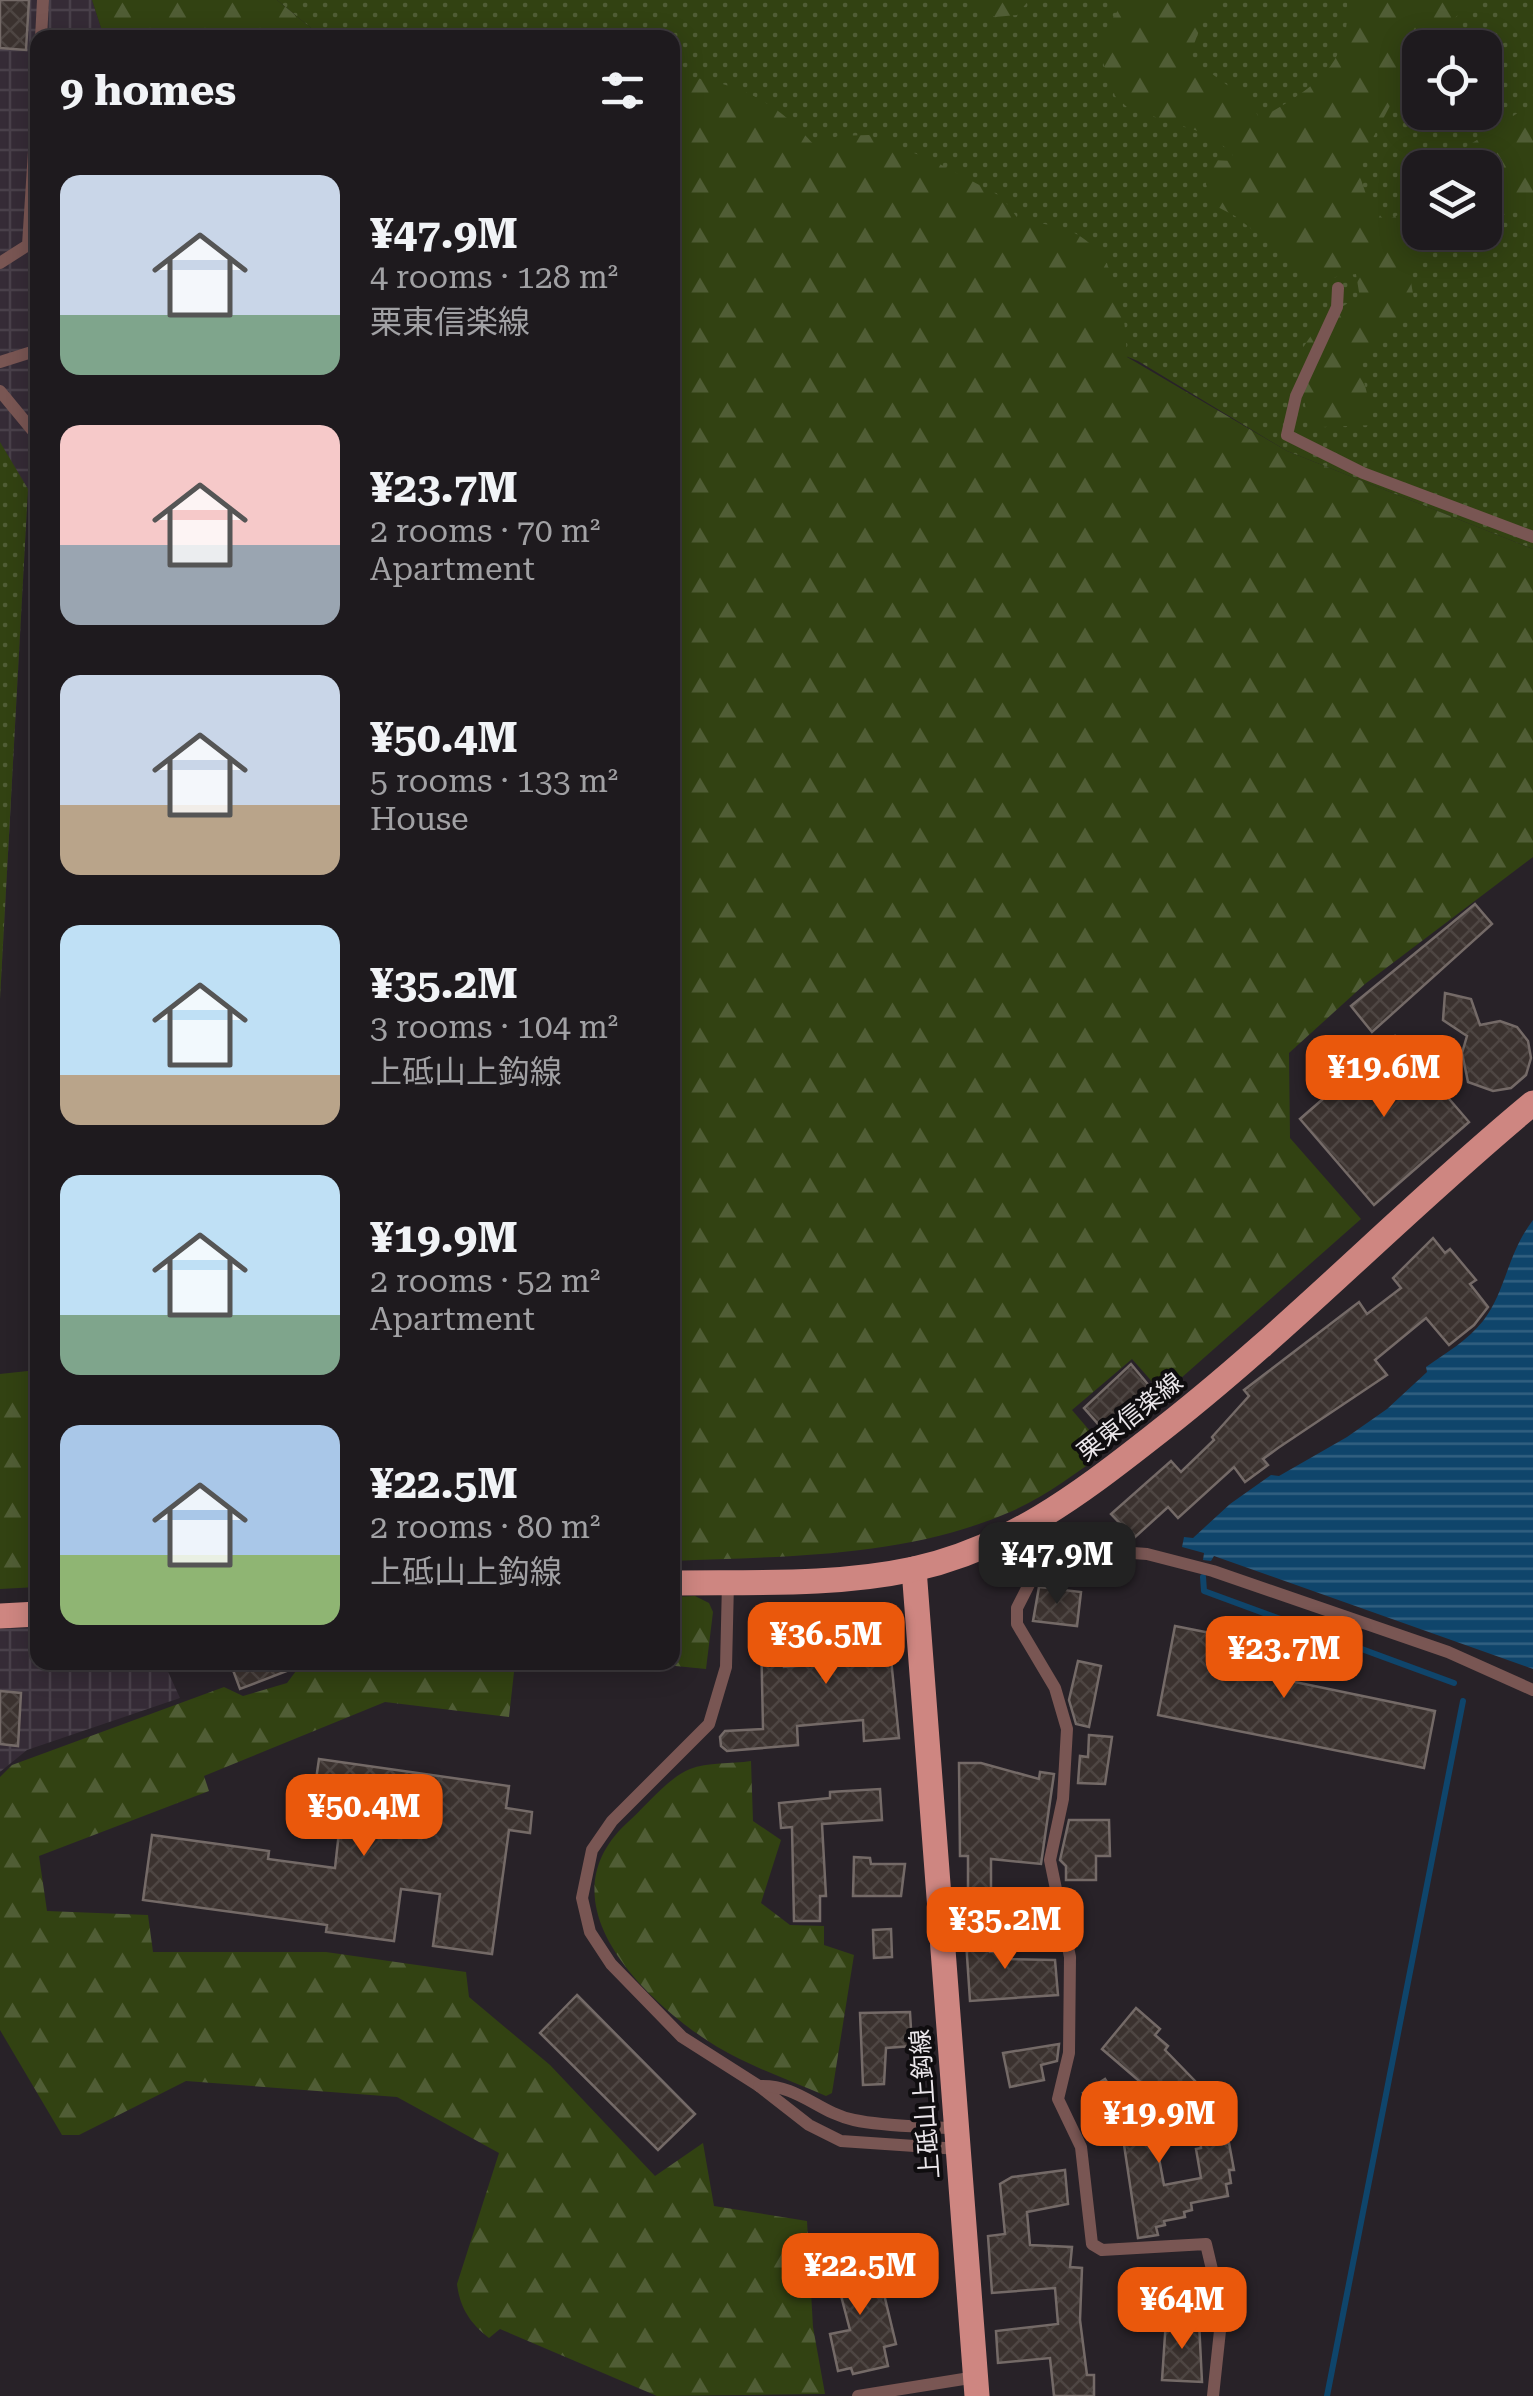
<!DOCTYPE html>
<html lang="en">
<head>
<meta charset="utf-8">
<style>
	body { margin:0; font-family:"Roboto Serif","Noto Sans JP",serif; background:#2b272b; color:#f1f3f6; height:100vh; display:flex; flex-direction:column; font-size:38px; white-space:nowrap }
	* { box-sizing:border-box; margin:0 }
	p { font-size:32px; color:#a1a1a4 }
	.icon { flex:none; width:55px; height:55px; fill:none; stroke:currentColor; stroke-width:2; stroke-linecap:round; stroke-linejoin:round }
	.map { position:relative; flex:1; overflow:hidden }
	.drawer { position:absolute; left:30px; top:30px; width:650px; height:1640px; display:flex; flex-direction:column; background:#1e1a1e; border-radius:20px; box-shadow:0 5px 25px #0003,0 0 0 2px #3c383c }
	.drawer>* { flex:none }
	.buttons { position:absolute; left:1402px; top:30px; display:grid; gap:20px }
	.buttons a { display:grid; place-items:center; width:100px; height:100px; border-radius:20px; background:#1e1a1e; box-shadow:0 5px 25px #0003,0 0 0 2px #3c383c; font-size:50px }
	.price { position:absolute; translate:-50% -85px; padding:0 22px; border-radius:20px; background:#ea580c; color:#fff; font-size:32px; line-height:65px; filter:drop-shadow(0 2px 5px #0008) }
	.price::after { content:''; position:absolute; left:50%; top:60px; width:30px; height:22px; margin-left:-15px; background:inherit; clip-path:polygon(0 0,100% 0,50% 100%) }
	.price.on { background:#222; color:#fff }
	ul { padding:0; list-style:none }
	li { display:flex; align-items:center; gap:30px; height:250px; padding:0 30px }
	li span { display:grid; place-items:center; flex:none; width:280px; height:200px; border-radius:20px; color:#555 }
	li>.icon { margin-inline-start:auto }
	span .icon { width:120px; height:120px; fill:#fffc; stroke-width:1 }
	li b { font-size:42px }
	h2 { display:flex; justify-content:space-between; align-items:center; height:120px; padding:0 30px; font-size:42px }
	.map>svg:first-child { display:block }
	.industrial { fill:url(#industrial-grid) }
	.grass { fill:url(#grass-dots); fill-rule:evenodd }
	.forest { fill:url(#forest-firs) }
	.water { fill:url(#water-rules) }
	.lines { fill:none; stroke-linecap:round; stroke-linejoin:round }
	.stream { stroke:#0f456b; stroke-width:6 }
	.building { fill:url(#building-cross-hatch); stroke:#746a67; stroke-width:2.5 }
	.service { stroke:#795653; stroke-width:12 }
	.minor { stroke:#795653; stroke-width:25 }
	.primary { stroke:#ce8681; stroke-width:25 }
	.labels { text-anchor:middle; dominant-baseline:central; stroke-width:8; stroke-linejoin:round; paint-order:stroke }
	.street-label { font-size:25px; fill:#eae6ea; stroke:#0f0d0f }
</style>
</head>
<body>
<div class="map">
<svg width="1533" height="2396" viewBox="0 0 1533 2396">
	<defs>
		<pattern id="industrial-grid" width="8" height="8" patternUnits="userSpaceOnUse" patternTransform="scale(2.5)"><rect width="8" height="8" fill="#352b36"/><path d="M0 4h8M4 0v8" fill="none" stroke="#49404a"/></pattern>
		<pattern id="grass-dots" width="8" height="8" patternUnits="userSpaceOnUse" patternTransform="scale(2.5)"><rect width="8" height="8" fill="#324212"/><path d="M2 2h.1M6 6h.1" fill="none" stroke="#505d35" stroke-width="1.8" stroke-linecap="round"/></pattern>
		<pattern id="forest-firs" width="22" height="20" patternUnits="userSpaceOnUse" patternTransform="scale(2.5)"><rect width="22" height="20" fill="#324212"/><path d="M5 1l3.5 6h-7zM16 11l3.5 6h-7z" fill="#505d35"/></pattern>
		<pattern id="water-rules" width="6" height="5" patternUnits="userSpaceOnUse" patternTransform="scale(2.5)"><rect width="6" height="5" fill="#0f456b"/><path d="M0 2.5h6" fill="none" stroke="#326080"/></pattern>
		<pattern id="building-cross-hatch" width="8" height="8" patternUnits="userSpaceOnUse" patternTransform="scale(2.5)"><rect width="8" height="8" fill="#3b322f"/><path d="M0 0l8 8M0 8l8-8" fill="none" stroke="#4e4643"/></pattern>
	</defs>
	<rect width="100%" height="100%" fill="#282228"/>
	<g class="industrial">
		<path d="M0,0H92L104,37L38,38V477L28,490L0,999Z"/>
		<path d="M37,1627L38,1662L164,1663L180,1698L27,1750L0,1772V1629Z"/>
	</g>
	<g class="grass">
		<path d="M277,0H1533V549L1287,451L1138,361L1105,348L673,113L672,38L322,37ZM1420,48H1485V112H1420ZM1420,168H1485V232H1420Z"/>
		<path d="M0,442L28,489L0,999Z"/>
	</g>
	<g class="forest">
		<path d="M92,0H277L322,37H104Z"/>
		<path d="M960,0H1029L1017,15L995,17Z"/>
		<path d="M1125,0H1211L1189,57L1253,104L1259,119C1312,89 1352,66 1347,0H1475L1448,24L1452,47L1420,48V111L1392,102L1357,168L1369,203L1385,221L1420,205V232L1475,233L1425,250L1409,271L1415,305L1372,343L1359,362L1375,425L1322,427L1307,416C1305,399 1299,383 1298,367C1296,343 1339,303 1360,298L1356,274L1315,280L1235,216L1212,204L1206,184L1211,160L1233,161V154L1210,135L1128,108L1115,96L1096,43Z"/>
		<path d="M673,75C735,81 774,99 815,146L838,136L869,135L934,161L1002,197L1019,220C1034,223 1052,224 1066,229C1118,250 1125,308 1127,357L1287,451L1533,549V857L1365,984L1289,1053L1290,1138L1361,1219L1163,1394L1132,1359L1072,1410L1107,1451C1076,1473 1045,1497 1010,1512C904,1558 786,1556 673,1561Z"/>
		<path d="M1533,103V213L1511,211L1485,225V168L1446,167L1451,157Z"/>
		<path d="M37,1370V1587L0,1589V1374Z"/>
		<path d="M695,1596L709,1603L713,1612L706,1669L645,1663L672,1662L673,1597Z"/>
		<path d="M302,1663H515L509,1717L385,1702L204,1776L209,1791L39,1856L47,1911L148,1915L153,1952H326L466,1972L469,1997L550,2065L655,2176L703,2143L714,2206L807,2221L813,2327L825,2394L657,2396L500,2329L489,2338C470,2323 460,2308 457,2284L499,2153L397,2097L186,2081L79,2135H62L0,2030V1777L12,1765L224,1687L243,1696L287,1683Z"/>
		<path d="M751,1761L753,1821L781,1840L761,1903L790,1925L824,1926V1945L854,1955L832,2093L826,2096C785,2078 739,2063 702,2037C636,1991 545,1899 627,1823C644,1808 669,1777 690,1769C707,1762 732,1764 751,1761Z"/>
	</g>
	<path class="water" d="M1533,1220V1669L1214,1556L1211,1561L1203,1560L1204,1553L1182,1547L1184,1537L1193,1538L1230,1504L1271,1475L1279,1476L1347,1437L1387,1409L1427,1372L1426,1367C1446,1353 1468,1340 1483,1321C1506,1291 1507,1254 1533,1220Z"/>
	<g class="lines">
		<g class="stream">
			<path d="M1203,1577L1204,1591L1454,1683"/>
			<path d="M1327,2396L1463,1701"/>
		</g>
	</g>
	<g class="building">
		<path d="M0,0H29L26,50L0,48Z"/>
		<path d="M1475,904L1492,924L1372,1032L1351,1006Z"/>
		<path d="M1445,993L1471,999L1480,1025L1500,1021L1517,1027L1528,1041L1531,1058L1526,1075L1511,1088L1493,1091L1468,1082L1462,1053L1467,1036L1443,1020Z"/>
		<path d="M1395,1036L1469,1122L1374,1205L1300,1119Z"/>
		<path d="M1433,1238L1445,1253L1450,1249L1476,1280L1470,1284L1488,1307L1474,1325L1449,1345L1426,1318L1375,1360L1387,1375L1278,1448L1263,1459L1268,1465L1245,1482L1234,1467L1178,1518L1168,1507L1134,1538L1111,1514L1171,1461L1181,1472L1214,1440L1212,1437L1249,1396L1244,1390L1359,1302L1367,1314L1401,1288L1393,1278Z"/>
		<path d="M1131,1364L1151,1388L1127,1409L1137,1421L1113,1441L1084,1408Z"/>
		<path d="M1039,1587L1081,1592L1077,1626L1033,1621Z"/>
		<path d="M864,1607V1616L872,1615L873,1620L887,1619L899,1738L864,1741L863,1720L797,1726L798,1745L727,1751L721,1746L720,1737L725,1731L763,1729L761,1632L782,1631L784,1667L834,1663L830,1614Z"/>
		<path d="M1175,1626L1301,1651L1295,1682L1435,1711L1424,1768L1158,1715Z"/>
		<path d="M1078,1661L1101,1666L1089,1727L1076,1724L1069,1700Z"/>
		<path d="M230,1662H305V1664L240,1689Z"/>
		<path d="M0,1691L21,1693L18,1746L0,1744Z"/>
		<path d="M1089,1735L1112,1737L1105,1784L1078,1783L1080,1756L1088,1757Z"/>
		<path d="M319,1759L509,1786L506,1808L532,1812L530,1833L509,1830L492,1954L433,1946L440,1894L401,1889L394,1941L326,1932L327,1925L143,1900L152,1835L269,1851L268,1859L335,1868L339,1832L309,1828Z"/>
		<path d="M959,1763H981L1039,1779L1040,1772L1054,1774L1041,1864L991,1859V1896H968V1856H960Z"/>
		<path d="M880,1789L882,1820L822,1824L826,1896H820V1921H794L792,1827L781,1828L779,1803L830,1798V1792Z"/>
		<path d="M1069,1820H1109L1110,1856H1096V1880H1066V1866L1060,1860Z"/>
		<path d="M854,1857L870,1858L871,1864H905L901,1896H853Z"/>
		<path d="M965,1926H988L990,1952L1002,1951L1003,1959L1055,1960L1058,1995L970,2001Z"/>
		<path d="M891,1929L892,1957L874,1958L873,1930Z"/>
		<path d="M577,1995L695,2114L658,2150L540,2033Z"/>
		<path d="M1136,2008L1160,2029L1155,2035L1168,2046L1165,2050L1196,2082L1173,2110L1102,2049Z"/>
		<path d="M910,2012L912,2046L886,2048L884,2084L863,2085L860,2013Z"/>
		<path d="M1059,2044L1057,2061L1041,2065L1044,2080L1010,2087L1003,2053Z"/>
		<path d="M1105,2079L1144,2139L1155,2137L1164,2185L1201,2178L1196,2149L1201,2148L1200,2139L1221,2136L1223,2144L1229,2143L1234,2170H1229L1231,2183L1226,2184L1228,2196L1191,2203L1192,2210L1184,2212L1185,2217L1164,2221L1165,2225L1156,2227L1158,2235L1138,2238L1123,2138L1115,2144L1109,2140L1089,2112L1093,2109L1083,2093Z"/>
		<path d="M1065,2170L1068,2204L1027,2212L1030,2245L1072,2247L1070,2267L1082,2268L1080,2320L1087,2375H1094V2396H1054L1050,2358L998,2363L996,2331L1058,2324L1055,2288L992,2293L988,2236L1005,2234L1000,2184L1012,2177Z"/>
		<path d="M852,2242L861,2295L883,2290L896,2344L884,2347L888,2366L853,2374L851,2368L838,2371L830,2334L850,2330L828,2246Z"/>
		<path d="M1166,2320L1199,2322L1202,2382L1162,2380Z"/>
	</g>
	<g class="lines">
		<g class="service">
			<path d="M41,38L43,0"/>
			<path d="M0,263L28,245L38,88"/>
			<path d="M1338,288L1337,307L1296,396L1287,435L1363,473L1533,537"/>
			<path d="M0,362L38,350"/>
			<path d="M0,391L38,437"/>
			<path d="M728,1582L726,1667L709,1724L612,1821L592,1850L582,1898L590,1932L611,1964L682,2037L759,2086L809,2125L841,2141L959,2149"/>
			<path d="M759,2086C798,2084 819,2113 854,2120C887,2127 924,2126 957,2129"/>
			<path d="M858,2396L976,2377"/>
			<path d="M1213,2396L1222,2312L1206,2244L1102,2250L1092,2244L1081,2147L1058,2099L1069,2053L1070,1957L1050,1860L1063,1799L1067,1729L1055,1688L1017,1624V1608L1048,1547L1147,1554L1213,1571L1448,1652L1533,1690"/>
		</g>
		<path class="minor" d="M1025,1530L1048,1547"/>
		<g class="primary">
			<path d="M914,1569L977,2396"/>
			<path d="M672,1583C753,1582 835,1586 914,1569C1008,1548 1077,1496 1151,1438C1285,1335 1402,1211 1533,1103"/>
			<path d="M0,1616L38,1614"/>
		</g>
	</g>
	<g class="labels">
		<g class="street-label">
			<text transform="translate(1130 1417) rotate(-38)">栗東信楽線</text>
			<text transform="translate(925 2104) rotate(-94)">上砥山上鈎線</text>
		</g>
	</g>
</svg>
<div class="buttons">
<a><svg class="icon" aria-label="locate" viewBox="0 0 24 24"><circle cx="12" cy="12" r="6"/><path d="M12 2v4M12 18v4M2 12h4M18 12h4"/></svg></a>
<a><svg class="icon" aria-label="layers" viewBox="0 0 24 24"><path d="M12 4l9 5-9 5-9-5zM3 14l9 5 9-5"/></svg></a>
</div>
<b class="price" style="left:1384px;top:1120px">¥19.6M</b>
<b class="price on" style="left:1057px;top:1607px">¥47.9M</b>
<b class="price" style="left:826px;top:1687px">¥36.5M</b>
<b class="price" style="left:1284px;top:1701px">¥23.7M</b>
<b class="price" style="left:364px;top:1859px">¥50.4M</b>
<b class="price" style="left:1005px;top:1972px">¥35.2M</b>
<b class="price" style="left:1159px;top:2166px">¥19.9M</b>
<b class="price" style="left:860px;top:2318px">¥22.5M</b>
<b class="price" style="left:1182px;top:2352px">¥64M</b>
<section class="drawer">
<h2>9 homes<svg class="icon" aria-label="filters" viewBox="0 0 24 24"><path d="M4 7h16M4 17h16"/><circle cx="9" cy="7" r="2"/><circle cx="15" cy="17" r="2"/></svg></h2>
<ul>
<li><span style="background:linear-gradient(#c9d6e8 70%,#7fa58c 0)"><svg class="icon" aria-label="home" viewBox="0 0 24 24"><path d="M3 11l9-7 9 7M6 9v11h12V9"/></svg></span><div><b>¥47.9M</b><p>4 rooms · 128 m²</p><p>栗東信楽線</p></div></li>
<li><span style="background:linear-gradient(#f6c9c9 60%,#9aa5b1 0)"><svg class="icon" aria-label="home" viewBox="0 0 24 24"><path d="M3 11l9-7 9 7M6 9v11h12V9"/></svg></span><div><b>¥23.7M</b><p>2 rooms · 70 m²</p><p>Apartment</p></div></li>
<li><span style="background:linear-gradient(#c9d6e8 65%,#b9a48a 0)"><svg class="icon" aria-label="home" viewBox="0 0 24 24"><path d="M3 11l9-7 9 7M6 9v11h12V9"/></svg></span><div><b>¥50.4M</b><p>5 rooms · 133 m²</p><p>House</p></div></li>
<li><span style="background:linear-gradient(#bfe0f5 75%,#b9a48a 0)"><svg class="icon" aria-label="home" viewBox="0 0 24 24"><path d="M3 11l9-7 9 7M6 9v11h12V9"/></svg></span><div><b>¥35.2M</b><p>3 rooms · 104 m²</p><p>上砥山上鈎線</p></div></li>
<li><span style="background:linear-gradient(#bfe0f5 70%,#7fa58c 0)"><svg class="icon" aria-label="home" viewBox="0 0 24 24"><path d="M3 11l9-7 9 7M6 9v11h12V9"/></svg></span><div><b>¥19.9M</b><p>2 rooms · 52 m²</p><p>Apartment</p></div></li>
<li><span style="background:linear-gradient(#a9c7e8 65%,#8fb573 0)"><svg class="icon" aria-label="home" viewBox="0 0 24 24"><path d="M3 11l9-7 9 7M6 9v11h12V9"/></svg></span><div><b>¥22.5M</b><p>2 rooms · 80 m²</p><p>上砥山上鈎線</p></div></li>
</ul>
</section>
</div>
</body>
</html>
